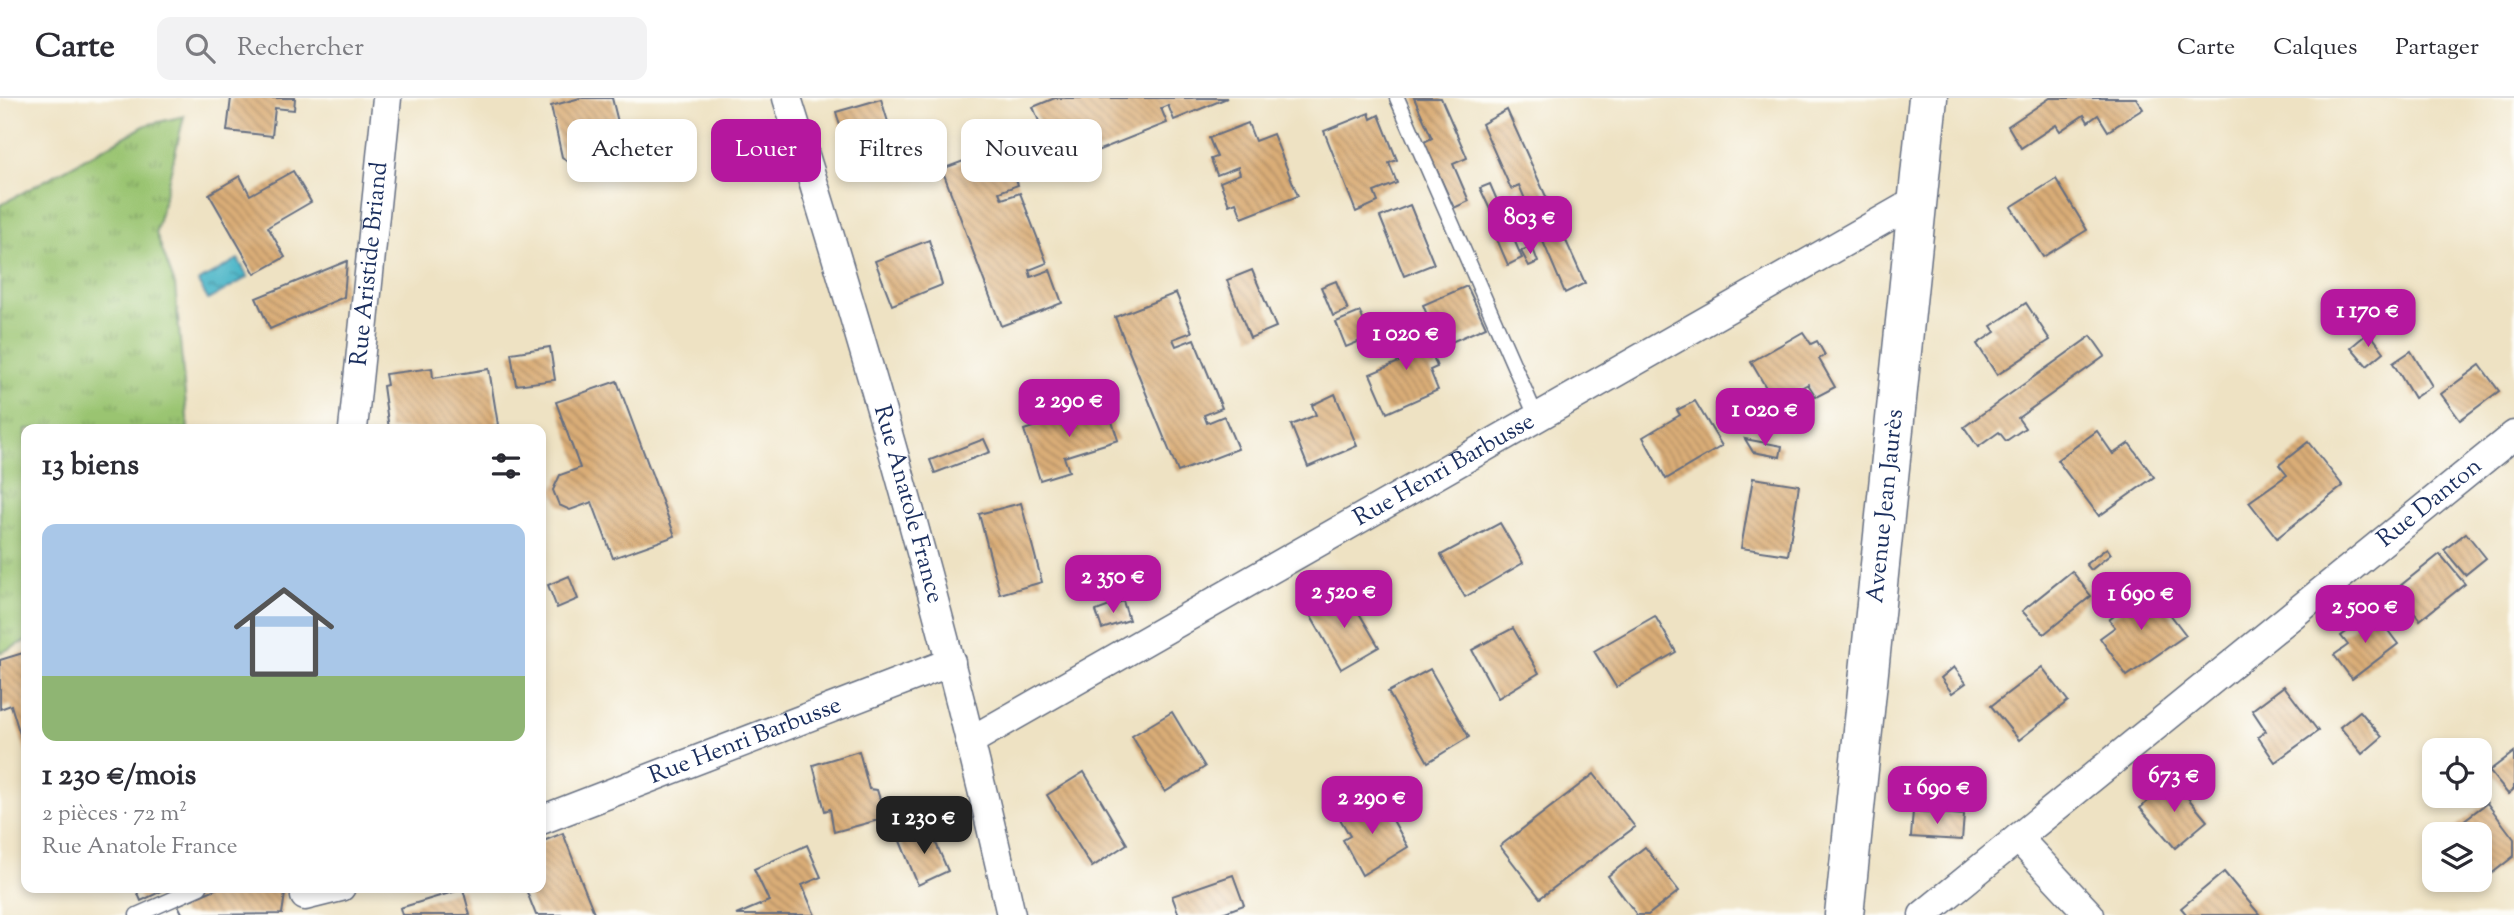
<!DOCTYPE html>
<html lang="fr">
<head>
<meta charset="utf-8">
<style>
	body { margin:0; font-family:"Sorts Mill Goudy",serif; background:#f2f2f3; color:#2b2b33; height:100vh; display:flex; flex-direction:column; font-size:26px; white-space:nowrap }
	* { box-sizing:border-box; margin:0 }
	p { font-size:23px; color:#7c7c81 }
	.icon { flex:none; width:38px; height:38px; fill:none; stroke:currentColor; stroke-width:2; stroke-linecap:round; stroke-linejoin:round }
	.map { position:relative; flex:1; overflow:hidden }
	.sheet { position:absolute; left:21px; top:326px; width:525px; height:469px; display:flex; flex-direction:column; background:#fff; border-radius:14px; box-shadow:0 4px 10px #0003 }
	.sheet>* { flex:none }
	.guide { position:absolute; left:567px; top:21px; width:665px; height:63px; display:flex; gap:14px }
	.controls { position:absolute; left:2422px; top:640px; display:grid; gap:14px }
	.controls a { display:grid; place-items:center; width:70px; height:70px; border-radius:14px; background:#fff; box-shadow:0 4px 10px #0003; font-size:35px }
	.price { position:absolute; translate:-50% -60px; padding:0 16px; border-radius:14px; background:#b5179e; color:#fff; font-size:23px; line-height:46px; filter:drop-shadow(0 2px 4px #0008) }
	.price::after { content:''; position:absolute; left:50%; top:42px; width:21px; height:16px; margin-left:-10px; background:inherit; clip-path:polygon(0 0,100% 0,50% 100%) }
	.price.current { background:#222; color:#fff }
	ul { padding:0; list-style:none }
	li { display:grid; align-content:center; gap:14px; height:371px; padding:0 21px }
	li span { display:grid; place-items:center; height:217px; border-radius:14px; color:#555 }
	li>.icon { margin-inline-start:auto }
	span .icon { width:126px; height:126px; fill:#fffc; stroke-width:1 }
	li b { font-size:30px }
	h2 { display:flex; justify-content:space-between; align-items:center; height:84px; padding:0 21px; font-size:30px }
	.chip { padding:0 24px; border-radius:14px; background:#fff; box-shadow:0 4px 10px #0003; font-size:24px; line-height:63px }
	.chip.current { background:#b5179e; color:#fff }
	header { display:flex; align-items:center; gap:42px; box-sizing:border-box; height:98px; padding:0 35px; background:#fff; border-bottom:2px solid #e1e1e2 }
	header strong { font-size:33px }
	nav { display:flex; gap:38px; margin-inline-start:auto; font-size:24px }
	.search { width:490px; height:63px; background:#f2f2f3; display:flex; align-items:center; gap:18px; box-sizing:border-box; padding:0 24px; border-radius:14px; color:#7c7c81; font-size:26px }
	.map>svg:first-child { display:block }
	.grass { fill:url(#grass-tufts); stroke:#5a7a68; stroke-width:2 }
	.water { fill:url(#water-ripples); stroke:#327292; stroke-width:2 }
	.building { fill:url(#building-back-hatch) }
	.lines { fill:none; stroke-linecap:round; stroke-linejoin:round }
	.lane-casing { stroke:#656e81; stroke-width:17 }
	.street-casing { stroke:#656e81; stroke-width:31 }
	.secondary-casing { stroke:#656e81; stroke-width:41 }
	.lane { stroke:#fff; stroke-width:14 }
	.street { stroke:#fff; stroke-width:28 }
	.secondary { stroke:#fff; stroke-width:38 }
	.labels { text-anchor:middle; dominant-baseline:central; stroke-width:5; stroke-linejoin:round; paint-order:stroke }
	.street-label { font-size:24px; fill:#1b2f5e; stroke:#fdfcf7 }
</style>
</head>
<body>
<header>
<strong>Carte</strong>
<div class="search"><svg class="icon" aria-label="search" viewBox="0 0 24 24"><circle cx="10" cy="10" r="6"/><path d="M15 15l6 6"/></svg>Rechercher</div>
<nav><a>Carte</a><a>Calques</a><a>Partager</a></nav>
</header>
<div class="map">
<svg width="2514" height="817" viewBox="0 0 2514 817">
	<defs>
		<pattern id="grass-tufts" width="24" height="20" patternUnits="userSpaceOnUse" patternTransform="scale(1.75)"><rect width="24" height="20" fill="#9ac471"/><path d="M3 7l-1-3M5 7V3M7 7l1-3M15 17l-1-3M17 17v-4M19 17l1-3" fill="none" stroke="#7da060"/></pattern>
		<pattern id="water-ripples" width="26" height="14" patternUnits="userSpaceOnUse" patternTransform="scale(1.75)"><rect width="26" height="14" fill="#4ab5c7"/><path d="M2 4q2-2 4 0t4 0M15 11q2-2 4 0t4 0" fill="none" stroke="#3d94a5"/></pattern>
		<pattern id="building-back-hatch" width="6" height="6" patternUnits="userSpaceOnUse" patternTransform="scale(1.75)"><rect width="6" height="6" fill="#daad77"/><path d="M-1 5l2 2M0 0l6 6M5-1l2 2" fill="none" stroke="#b08d65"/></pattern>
	</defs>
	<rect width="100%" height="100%" fill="#fdfcf7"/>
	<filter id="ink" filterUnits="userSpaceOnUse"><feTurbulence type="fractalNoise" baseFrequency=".0143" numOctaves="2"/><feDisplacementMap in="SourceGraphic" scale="14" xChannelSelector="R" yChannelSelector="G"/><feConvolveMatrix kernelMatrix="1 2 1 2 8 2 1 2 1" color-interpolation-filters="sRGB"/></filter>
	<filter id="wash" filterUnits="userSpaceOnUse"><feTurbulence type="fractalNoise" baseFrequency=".00686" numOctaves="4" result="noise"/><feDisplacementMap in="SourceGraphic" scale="28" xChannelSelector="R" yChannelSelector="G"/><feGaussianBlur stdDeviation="1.57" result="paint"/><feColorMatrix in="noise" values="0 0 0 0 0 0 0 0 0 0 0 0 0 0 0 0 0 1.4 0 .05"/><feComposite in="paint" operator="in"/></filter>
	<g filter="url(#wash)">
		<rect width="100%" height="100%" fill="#eee2c3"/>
		<path class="grass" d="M184,18L156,135L175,187L188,331H26V543L0,555V107L146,27Z"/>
		<path class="water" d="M238,161L248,179L208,202L198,184Z"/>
		<g id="blocks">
			<g class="building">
				<path d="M231,0H295L294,12L275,10L272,38L227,33Z"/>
				<path d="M580,0H612L622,40L602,47L596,57L570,65L562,59L551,8Z"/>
				<path d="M1055,0H1227L1174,22L1168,7L1161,10L1167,25L1097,53L1091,38L1084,40L1091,56L1058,69L1033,9Z"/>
				<path d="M1414,0H1441L1466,57L1467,60L1453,66L1469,103L1454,110L1424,44L1432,40Z"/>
				<path d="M2050,0H2136L2143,11L2108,33L2098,17L2088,24L2084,17L2060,33L2056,27L2021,50L2008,28Z"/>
				<path d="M881,1L892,37L847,52L836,14Z"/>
				<path d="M1507,12L1585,185L1565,195L1519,87L1511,91L1482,26Z"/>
				<path d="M1369,15L1371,21L1379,17L1397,62L1389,65L1397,85L1374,94L1378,104L1356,114L1324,33Z"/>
				<path d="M1248,25L1255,43L1273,36L1298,98L1242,120L1236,104L1229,107L1220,84L1240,76L1238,69L1217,77L1211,61L1217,59L1209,40Z"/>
				<path d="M1004,48L1018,87L999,94L1002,101L1020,95L1047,165L1029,172L1031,179L1050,172L1062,205L1001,228L942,71Z"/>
				<path d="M293,73L311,104L268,129L285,159L255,176L209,96L240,78L250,97Z"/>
				<path d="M2056,81L2087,132L2043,159L2011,109Z"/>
				<path d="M1490,86L1522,160L1508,167L1496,139L1499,138L1492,123L1494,120L1480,90Z"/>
				<path d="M1410,107L1434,166L1404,178L1380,119Z"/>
				<path d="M929,142L942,187L892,207L875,163Z"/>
				<path d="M1532,148L1538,164L1529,168L1521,153Z"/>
				<path d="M347,163L344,199L270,231L256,200Z"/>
				<path d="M1252,172L1276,229L1250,240L1227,182Z"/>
				<path d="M1336,183L1348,212L1333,218L1321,189Z"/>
				<path d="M1467,188L1486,229L1440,249L1423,207Z"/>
				<path d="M1176,195L1192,234L1173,241L1176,248L1194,241L1222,310L1204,317L1207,325L1224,318L1238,351L1178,374L1115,219Z"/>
				<path d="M2026,205L2050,242L1997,277L1977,246L1995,234L1991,228Z"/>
				<path d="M1360,214L1370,239L1346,249L1336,224Z"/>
				<path d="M1409,228L1416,245L1426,240L1437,269L1430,272L1438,292L1387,315L1370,276L1399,264L1388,237Z"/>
				<path d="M1803,234L1811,246L1817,243L1825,257L1819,261L1835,289L1816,299L1808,286L1775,305L1751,264Z"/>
				<path d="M2369,234L2384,254L2367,268L2351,249Z"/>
				<path d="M2091,238L2105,258L2018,320L2025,330L2006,343L1999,334L1978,349L1964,329Z"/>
				<path d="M550,249L555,282L516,287L511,255Z"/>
				<path d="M2411,253L2432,288L2414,300L2393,265Z"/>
				<path d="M2480,267L2499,293L2460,322L2441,296Z"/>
				<path d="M432,270L433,280L489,271L498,327L472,331H389L383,288L387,287L385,276Z"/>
				<path d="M617,283L675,438L613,460L592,404L570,412L559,407L553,392L560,377L580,370L556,304Z"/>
				<path d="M1335,296L1357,348L1308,369L1291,327L1316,317L1312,307Z"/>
				<path d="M1695,303L1722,348L1666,381L1643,339L1680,317L1677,312Z"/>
				<path d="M1106,305L1118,342L1064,359L1069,373L1040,382L1024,332Z"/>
				<path d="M2097,333L2113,356L2129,345L2154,379L2099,418L2057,362Z"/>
				<path d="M984,341L990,354L935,375L930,362Z"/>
				<path d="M1745,341L1782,348L1780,359L1753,354Z"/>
				<path d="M2308,344L2343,388L2277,440L2249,404L2287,377L2279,367Z"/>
				<path d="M1753,380L1799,387L1788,457L1741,450Z"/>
				<path d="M1021,405L1042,484L1000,496L979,416Z"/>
				<path d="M1500,425L1523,465L1465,499L1441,457Z"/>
				<path d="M2466,435L2486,460L2465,477L2444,452Z"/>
				<path d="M2107,450L2111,456L2091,472L2086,466Z"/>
				<path d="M2440,456L2465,486L2420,522L2395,492Z"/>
				<path d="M2072,473L2091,498L2044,536L2022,513Z"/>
				<path d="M569,478L578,501L557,510L548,487Z"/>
				<path d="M2150,490L2186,537L2127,578L2100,540L2115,529L2109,522Z"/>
				<path d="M1346,493L1379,549L1341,571L1309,515Z"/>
				<path d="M1123,503L1129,522L1102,531L1096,513Z"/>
				<path d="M2374,514L2398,546L2352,581L2334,557L2348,547L2341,538Z"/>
				<path d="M1655,518L1676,554L1616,589L1594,553Z"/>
				<path d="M1513,530L1539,575L1498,600L1472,552Z"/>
				<path d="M26,554V656L11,607L0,611V562Z"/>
				<path d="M1954,569L1966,585L1952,595L1941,580Z"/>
				<path d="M2042,569L2068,603L2019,642L1991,608Z"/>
				<path d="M1430,571L1469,639L1428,664L1388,594Z"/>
				<path d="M2284,588L2318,633L2275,664L2258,639L2266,633L2252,612Z"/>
				<path d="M2360,613L2382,639L2362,656L2340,629Z"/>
				<path d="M1172,614L1205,669L1165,694L1132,638Z"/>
				<path d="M859,653L869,691L877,692L886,720L834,734L830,711L825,713L813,667Z"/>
				<path d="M2514,654V691L2508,696L2489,673Z"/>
				<path d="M1084,674L1127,746L1092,769L1047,697Z"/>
				<path d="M1594,676L1635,729L1540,800L1500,748Z"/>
				<path d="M2173,682L2207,723L2175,750L2140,710Z"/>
				<path d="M1380,699L1408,749L1362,777L1343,742L1350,738L1340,721Z"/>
				<path d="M2487,705L2514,741V758L2486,780L2480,771V737H2454L2451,732Z"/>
				<path d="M1913,713L1964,717L1962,742L1911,739Z"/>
				<path d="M929,729L948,773L918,787L900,743Z"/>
				<path d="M563,735L579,777L595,817H536L525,789H541V744Z"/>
				<path d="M807,747L821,779L802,787L815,817H736L769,803L754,771Z"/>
				<path d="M1645,749L1679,793L1648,817H1637L1608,778Z"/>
				<path d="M2224,774L2260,817H2187L2181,810Z"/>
				<path d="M1233,777L1244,807L1217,817H1179L1172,798Z"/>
				<path d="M135,789H170L141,803Z"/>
				<path d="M220,789H286L282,816L183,817L178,807Z"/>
				<path d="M463,791L470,817H402L400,810Z"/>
			</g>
		</g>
	</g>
	<g filter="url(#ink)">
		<use href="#blocks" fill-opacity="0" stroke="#656e81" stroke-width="2"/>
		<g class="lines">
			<g class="lane-casing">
				<g id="lane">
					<path d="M1397,0L1536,318"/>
					<path d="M137,817L200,789"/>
				</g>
			</g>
			<g class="street-casing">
				<g id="street">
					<path id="s1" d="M787,0C872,269 950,541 1011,817"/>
					<path id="s2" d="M353,331L387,0"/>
					<path id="s3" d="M972,642L1918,102"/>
					<path id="s4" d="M541,722L951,564"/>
					<path d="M2018,740L2090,817"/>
					<path d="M305,798L341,789"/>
					<path id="s5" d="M1923,817L2514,337"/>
				</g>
			</g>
			<g class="secondary-casing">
				<g id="secondary">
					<path id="s6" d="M1844,817L1928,0"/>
				</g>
			</g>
			<use href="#lane" class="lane"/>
			<use href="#street" class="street"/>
			<use href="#secondary" class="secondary"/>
		</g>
	</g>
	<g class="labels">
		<g class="street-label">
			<text stroke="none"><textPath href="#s2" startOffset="166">Rue Aristide Briand</textPath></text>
			<text stroke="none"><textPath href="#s3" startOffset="544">Rue Henri Barbusse</textPath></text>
			<text stroke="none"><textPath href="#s5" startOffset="653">Rue Danton</textPath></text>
			<text stroke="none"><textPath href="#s1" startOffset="424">Rue Anatole France</textPath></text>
			<text stroke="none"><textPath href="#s6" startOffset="411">Avenue Jean Jaurès</textPath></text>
			<text stroke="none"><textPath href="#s4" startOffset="219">Rue Henri Barbusse</textPath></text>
		</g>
	</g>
</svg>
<div class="controls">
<a><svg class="icon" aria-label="locate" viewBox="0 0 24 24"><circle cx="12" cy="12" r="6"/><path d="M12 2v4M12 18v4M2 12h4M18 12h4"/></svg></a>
<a><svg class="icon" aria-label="layers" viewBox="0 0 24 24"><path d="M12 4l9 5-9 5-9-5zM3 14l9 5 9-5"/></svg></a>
</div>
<b class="price" style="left:1530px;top:158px">803 €</b>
<b class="price" style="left:2368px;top:251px">1 170 €</b>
<b class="price" style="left:1406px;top:274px">1 020 €</b>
<b class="price" style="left:1069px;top:341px">2 290 €</b>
<b class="price" style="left:1765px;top:350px">1 020 €</b>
<b class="price" style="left:1113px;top:517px">2 350 €</b>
<b class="price" style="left:1344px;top:532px">2 520 €</b>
<b class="price" style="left:2141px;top:534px">1 690 €</b>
<b class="price" style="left:2365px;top:547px">2 500 €</b>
<b class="price" style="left:2174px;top:716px">673 €</b>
<b class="price" style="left:1937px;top:728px">1 690 €</b>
<b class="price" style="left:1372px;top:738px">2 290 €</b>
<b class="price current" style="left:924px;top:758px">1 230 €</b>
<div class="guide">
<a class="chip">Acheter</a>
<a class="chip current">Louer</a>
<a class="chip">Filtres</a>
<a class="chip">Nouveau</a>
</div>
<section class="sheet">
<h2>13 biens<svg class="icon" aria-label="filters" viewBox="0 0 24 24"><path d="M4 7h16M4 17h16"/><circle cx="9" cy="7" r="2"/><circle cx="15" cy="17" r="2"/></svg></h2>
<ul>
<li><span style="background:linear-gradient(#a9c7e8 70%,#8fb573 0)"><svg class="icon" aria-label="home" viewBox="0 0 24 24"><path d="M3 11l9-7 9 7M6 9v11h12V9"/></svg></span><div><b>1 230 €/mois</b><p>2 pièces · 72 m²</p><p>Rue Anatole France</p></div></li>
</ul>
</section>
</div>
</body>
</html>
